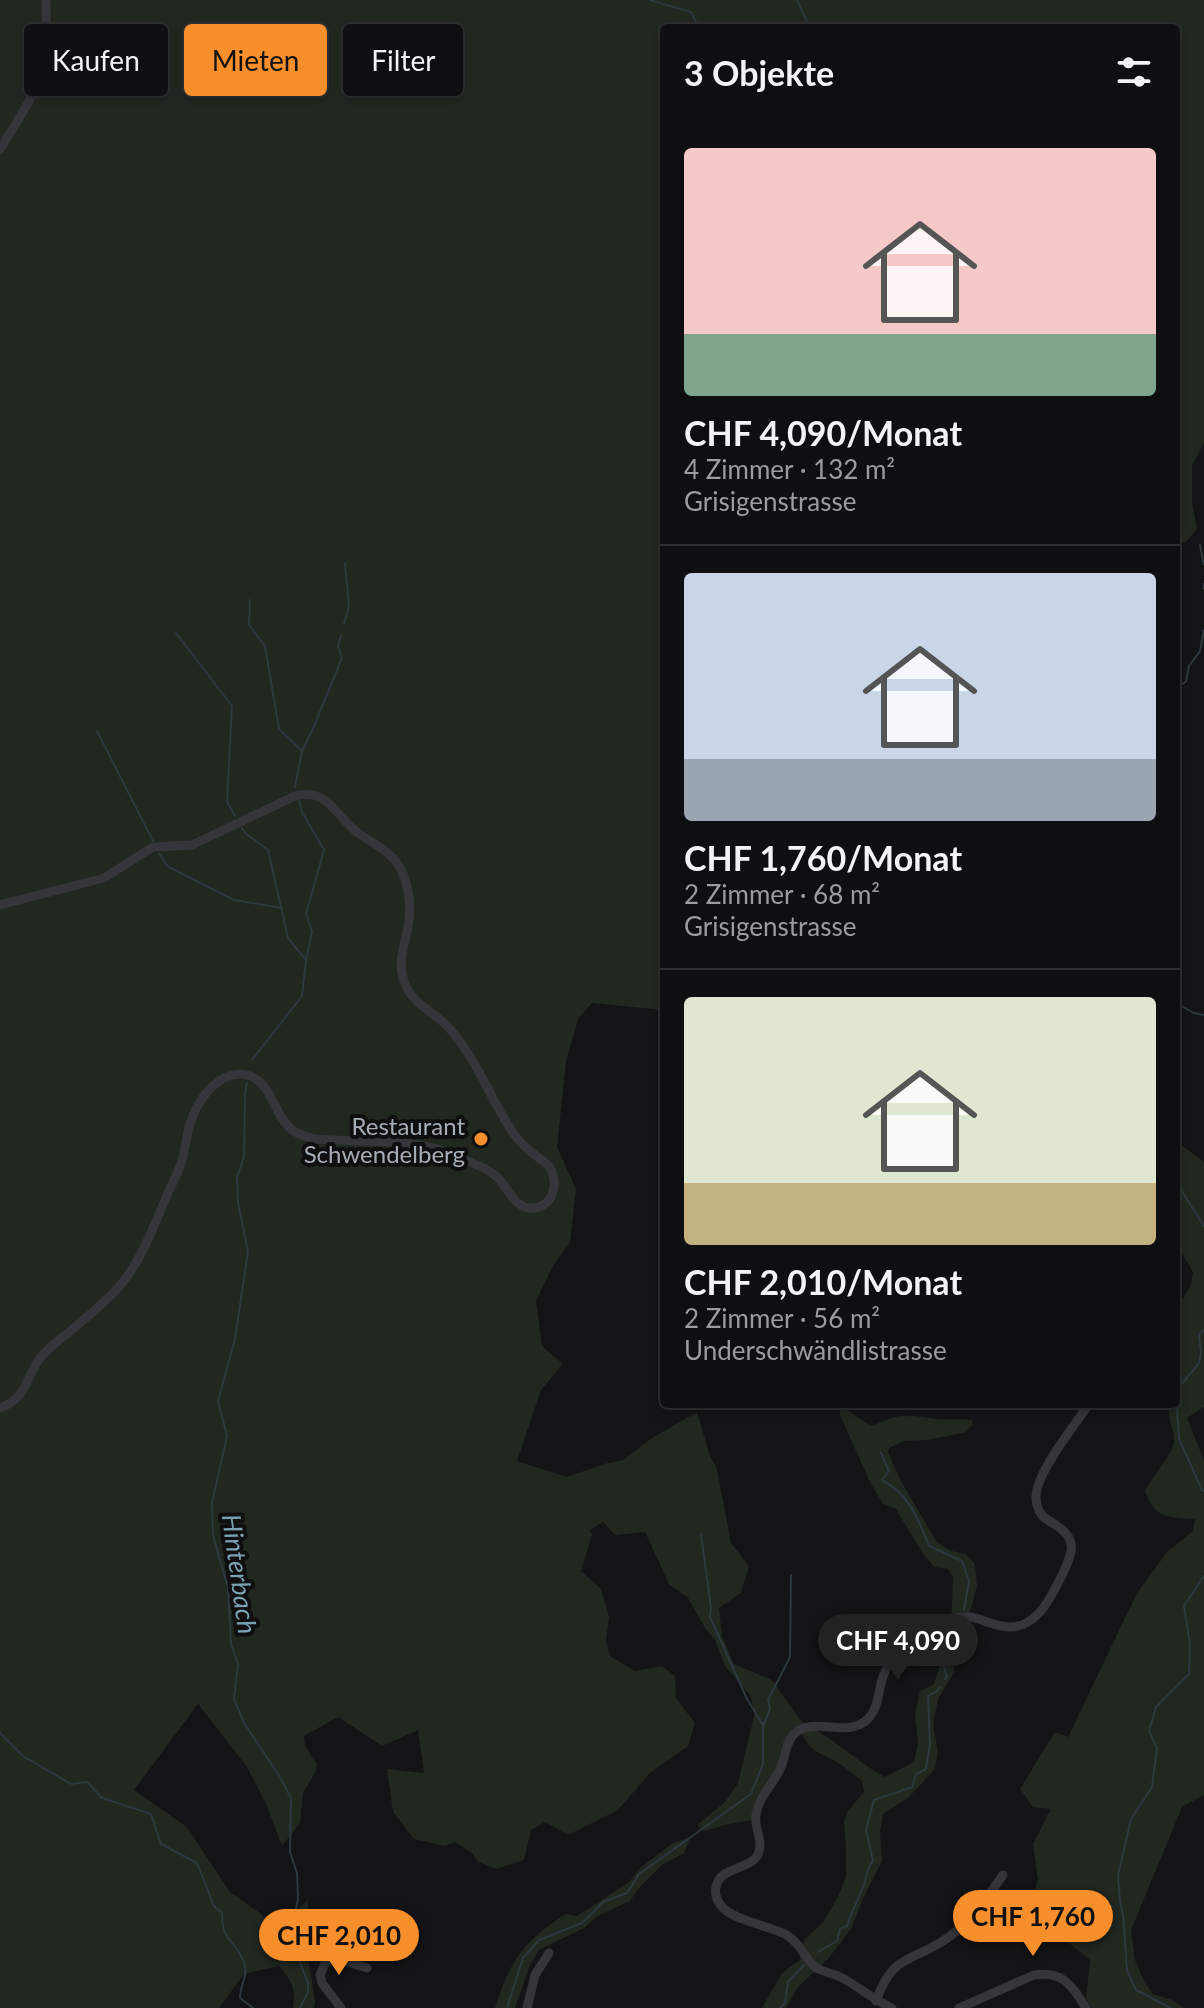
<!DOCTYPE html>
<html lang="de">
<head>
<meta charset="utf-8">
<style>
	body { margin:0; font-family:Lato,sans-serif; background:#1c1d1e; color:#f1f3f6; height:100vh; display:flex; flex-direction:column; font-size:30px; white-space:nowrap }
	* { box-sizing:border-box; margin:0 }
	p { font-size:26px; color:#9b9c9f }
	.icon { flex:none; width:44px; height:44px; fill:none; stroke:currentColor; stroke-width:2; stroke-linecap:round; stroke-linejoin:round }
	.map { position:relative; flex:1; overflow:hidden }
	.sheet { position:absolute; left:660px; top:24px; width:520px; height:1384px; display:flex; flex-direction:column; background:#0e0f10; border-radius:8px; box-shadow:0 4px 12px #0003,0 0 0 2px #2e2f30 }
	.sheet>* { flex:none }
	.top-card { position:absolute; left:24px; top:24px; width:516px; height:72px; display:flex; gap:16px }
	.price { position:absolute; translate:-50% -68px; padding:0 18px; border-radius:28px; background:#f68e2b; color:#111; font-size:26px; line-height:52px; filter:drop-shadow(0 2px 4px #0008) }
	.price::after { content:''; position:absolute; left:50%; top:48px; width:24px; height:18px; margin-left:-12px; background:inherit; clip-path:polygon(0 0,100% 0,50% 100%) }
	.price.selected { background:#222; color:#fff }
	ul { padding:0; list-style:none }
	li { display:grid; align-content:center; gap:16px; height:424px; padding:0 24px }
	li+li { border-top:2px solid #2e2f30 }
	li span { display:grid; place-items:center; height:248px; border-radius:8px; color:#555 }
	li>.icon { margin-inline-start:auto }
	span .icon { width:144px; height:144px; fill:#fffc; stroke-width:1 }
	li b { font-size:34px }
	h2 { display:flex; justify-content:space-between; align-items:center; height:96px; padding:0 24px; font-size:34px }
	.chip { padding:0 28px; border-radius:8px; background:#0e0f10; box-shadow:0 4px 12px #0003,0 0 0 2px #2e2f30; font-size:28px; line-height:72px }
	.chip.selected { background:#f68e2b; color:#111 }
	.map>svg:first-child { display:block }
	.green { fill:#202820 }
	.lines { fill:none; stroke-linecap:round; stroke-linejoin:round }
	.stream { stroke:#2c393e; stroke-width:2 }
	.minor { stroke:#34363a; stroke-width:9 }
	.poi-dot { fill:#f68e2b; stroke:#0f0f10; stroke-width:3 }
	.labels { text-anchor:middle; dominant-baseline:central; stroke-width:8; stroke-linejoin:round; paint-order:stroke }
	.poi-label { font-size:24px; fill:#a5adb6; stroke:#0f0f10; text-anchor:end }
	.water-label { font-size:26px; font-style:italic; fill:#7aa2b2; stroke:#0f0f10 }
</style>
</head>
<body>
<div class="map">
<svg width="1204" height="2008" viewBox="0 0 1204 2008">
	<rect width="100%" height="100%" fill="#131415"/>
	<g class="green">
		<path d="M0,0H1204V443L1192,466V502L1197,529L1185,543H1176V28H664V1010L592,1003L578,1019L566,1062L557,1147L576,1189L570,1243L554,1264L536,1301L542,1346L563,1364L541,1390L517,1461L567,1477L604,1464L623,1460L652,1438L697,1412L710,1456L717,1469L731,1543L749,1566L741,1593L719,1608L722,1636L734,1664L772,1680L801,1721L807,1724L794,1731L753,1820L729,1824L704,1831L697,1825L725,1802L738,1783L755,1712L750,1695L725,1666L715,1640L705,1628L688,1598L669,1584L645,1532L615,1535L603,1522L590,1530L592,1535L581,1571L601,1589L609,1617L606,1641L610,1656L635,1671L662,1666L675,1676L676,1698L695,1723L688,1746L650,1773L618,1810L568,1835L545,1822L531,1830L524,1860L496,1869L477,1861L472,1853L455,1842L445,1846L414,1839L393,1812L387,1769L424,1773L418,1730L382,1746L338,1717L304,1736L305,1746L317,1765L316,1771L303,1793L300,1823L282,1846L267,1806L247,1767L198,1704L134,1790L187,1827L230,1892L260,1913L274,1929L284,1924L308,1899L307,1950L315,2001L314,2008H293C296,1987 292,1982 279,1966L244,1974L219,2008H0Z"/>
		<path d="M1176,1141L1204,1162V1407L1187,1418L1204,1460V1795L1182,1807L1131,1930L1135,1960L1145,1983L1153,1994L1172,2000L1184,2008H1092L1086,1999L1090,1960L1065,1940L1046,1941L1028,1915L1038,1880L1033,1844L1051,1809L1033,1807L1020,1789L1055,1732L1068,1737L1137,1593L1167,1552L1193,1531L1195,1519C1169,1517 1155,1520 1145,1491C1151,1478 1173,1454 1174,1442C1175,1426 1166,1423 1170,1404H1176V1310L1191,1285L1193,1272L1176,1243Z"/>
		<path d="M840,1407C853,1410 861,1423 874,1426C898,1411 912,1416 938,1419C949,1420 961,1419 972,1420L973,1425L963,1433L927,1440L904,1441L889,1448L888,1452L901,1481L936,1541L951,1551L966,1554L975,1564L977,1585L972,1606L954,1645V1672L938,1699L933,1724L938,1752L935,1769L908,1798L883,1814L880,1832L882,1861L864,1896L851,1929L828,1959L798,1987L786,2008H762L782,1973L800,1960L804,1940L823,1922L838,1897L846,1876V1847L844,1822L848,1811L864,1792L862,1781C853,1774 844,1766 835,1761C817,1752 809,1751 801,1731L812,1728C838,1742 859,1763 885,1777L914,1762L918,1744L915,1715L920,1691L934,1684L951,1630L953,1577L948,1569L934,1567L923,1554L896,1509L883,1504L870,1482L840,1415Z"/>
		<path d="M687,1838L689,1841L684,1853L662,1865L639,1888L630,1901L598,1916L584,1928L539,1950L530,1965L515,2008H495C509,1962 525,1939 566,1914L577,1916L629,1882L640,1868L673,1843Z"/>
	</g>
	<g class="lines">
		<g class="stream">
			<path d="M650,0L691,12L699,28"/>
			<path d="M797,0L810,28"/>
			<path d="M1200,545L1204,565"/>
			<path d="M1204,584V589"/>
			<path d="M250,600L249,625L265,646L279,729L302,751"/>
			<path d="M344,624L349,606L345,563"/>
			<path d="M176,633L232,706L227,802L235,816"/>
			<path d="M1176,690L1186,681L1189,666L1200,651L1204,630"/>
			<path d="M97,731L153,841"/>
			<path d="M295,787L302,751L312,731L342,658L338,646L341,636"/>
			<path d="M242,828L245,833L268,850L288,938L305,959"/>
			<path d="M159,853L167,866L234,900L282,908"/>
			<path d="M1176,1003L1194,1013L1204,1015"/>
			<path d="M252,1060L302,996L306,960L312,931L306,914L324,850L302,812L299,801"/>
			<path d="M247,1083L245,1094L244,1157L237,1177L238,1203L248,1251L235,1339L218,1401L227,1436L212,1503L213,1535L228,1588L231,1644L238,1664L234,1699L244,1723L280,1777L291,1798L290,1852L297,1873L298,1899L291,1932L295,1950L308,1983V1992L300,2008"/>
			<path d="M1176,1182L1204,1226"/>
			<path d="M1204,1330L1199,1334L1201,1353L1199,1363L1180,1386L1177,1408L1179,1439L1202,1490L1204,1491"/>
			<path d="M881,1453L889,1471L882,1480C910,1495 918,1519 929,1546L962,1561L969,1581L964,1610"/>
			<path d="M701,1534L711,1608L710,1617L747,1699L763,1725"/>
			<path d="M945,1679L947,1677L943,1664L958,1624"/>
			<path d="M0,1733L23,1756L71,1784L87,1782L102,1798L151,1814L161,1844L197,1863L214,1906L222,1913C222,1943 234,1938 243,1960C250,1974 240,1984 240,1998L253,2008"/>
			<path d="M818,1952L837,1941L840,1929L847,1926C851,1913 858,1900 863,1887C867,1878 866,1869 873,1861L866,1830L874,1800L912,1787L916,1774L926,1769L930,1743L928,1696L937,1691L940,1687"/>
			<path d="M507,2008L523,1958L539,1940L582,1923L603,1902L627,1893L639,1874L751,1794L763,1764V1726L770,1709L768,1700L790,1657L791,1575"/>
			<path d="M780,2008L785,2003L788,1982L804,1965"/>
			<path d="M1171,2008L1136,1990L1127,1970L1123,1915L1120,1902L1118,1875L1131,1819L1152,1787L1157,1748L1149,1731L1156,1707L1189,1674L1190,1644L1184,1606L1204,1576"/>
		</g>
		<g class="minor">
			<path d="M0,150C14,125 34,98 42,70C48,47 46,24 46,0"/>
			<path d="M0,905L104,878L153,847L192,845L295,796C324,789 331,807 349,825C363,840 385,846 397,863C409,881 412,906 408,927C404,947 396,966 406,986C415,1006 436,1013 449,1028C478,1060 491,1102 516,1137C524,1148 537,1156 548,1165C561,1182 553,1211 528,1208C514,1206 507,1187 498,1178C491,1170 481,1167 472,1163C461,1158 449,1152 437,1149C400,1139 354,1142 315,1139C307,1137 299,1135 292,1130C272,1114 272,1076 241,1074C219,1073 200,1097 193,1116C187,1129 186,1143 183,1157C180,1169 174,1180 169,1191C154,1224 142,1261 118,1288C104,1303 88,1316 73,1329C62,1338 50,1346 41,1357C25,1377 28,1398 0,1408"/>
			<path d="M876,2001C894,1951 913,1963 949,1937C971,1921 987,1897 1003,1875"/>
			<path d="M341,2008L322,1983L320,1975L326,1961L338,1959L367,1968"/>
			<path d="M527,2008L535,1975L549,1953"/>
			<path d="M892,2008C875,2000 861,1989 846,1980C837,1974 827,1973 818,1969C806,1963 803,1944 785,1934C768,1926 736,1920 724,1909C718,1903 714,1896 716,1887C721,1862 760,1873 760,1845C760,1834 754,1825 756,1815C758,1797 774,1784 781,1767C786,1756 785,1743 794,1734C814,1716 843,1737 864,1722C882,1710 876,1685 887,1668C897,1653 916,1655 929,1645C938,1637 942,1624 954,1619C980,1607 1007,1647 1039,1613C1048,1604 1067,1568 1070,1555C1072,1549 1072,1543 1069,1538C1059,1520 1037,1524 1036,1498C1035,1474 1075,1425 1089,1404"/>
			<path d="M959,2008L1034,1975C1063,1970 1072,1986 1086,2008"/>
		</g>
	</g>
	<circle class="poi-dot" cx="481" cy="1139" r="8"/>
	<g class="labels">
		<g class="poi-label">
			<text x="465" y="1125">Restaurant<tspan x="465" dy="28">Schwendelberg</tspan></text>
		</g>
		<g class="water-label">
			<text transform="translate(240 1574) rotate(82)">Hinterbach</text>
		</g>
	</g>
</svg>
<b class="price selected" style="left:898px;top:1682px">CHF 4,090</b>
<b class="price" style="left:1033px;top:1958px">CHF 1,760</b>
<b class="price" style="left:339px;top:1977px">CHF 2,010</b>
<div class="top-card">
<a class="chip">Kaufen</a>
<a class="chip selected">Mieten</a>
<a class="chip">Filter</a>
</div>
<section class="sheet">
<h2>3 Objekte<svg class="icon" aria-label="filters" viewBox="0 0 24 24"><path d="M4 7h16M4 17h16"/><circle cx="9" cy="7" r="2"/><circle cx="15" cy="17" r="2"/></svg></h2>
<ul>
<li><span style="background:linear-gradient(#f6c9c9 75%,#7fa58c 0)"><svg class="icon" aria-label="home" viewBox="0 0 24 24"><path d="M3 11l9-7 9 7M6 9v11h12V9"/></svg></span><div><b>CHF 4,090/Monat</b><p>4 Zimmer · 132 m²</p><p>Grisigenstrasse</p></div></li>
<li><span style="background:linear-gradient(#c9d6e8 75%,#9aa5b1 0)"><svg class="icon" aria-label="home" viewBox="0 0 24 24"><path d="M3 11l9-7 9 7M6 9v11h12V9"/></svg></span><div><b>CHF 1,760/Monat</b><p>2 Zimmer · 68 m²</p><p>Grisigenstrasse</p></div></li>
<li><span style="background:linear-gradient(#dfe7d0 75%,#c2b280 0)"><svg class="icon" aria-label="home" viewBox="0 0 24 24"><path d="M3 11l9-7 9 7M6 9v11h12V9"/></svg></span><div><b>CHF 2,010/Monat</b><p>2 Zimmer · 56 m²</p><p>Underschwändlistrasse</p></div></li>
</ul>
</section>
</div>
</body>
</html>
